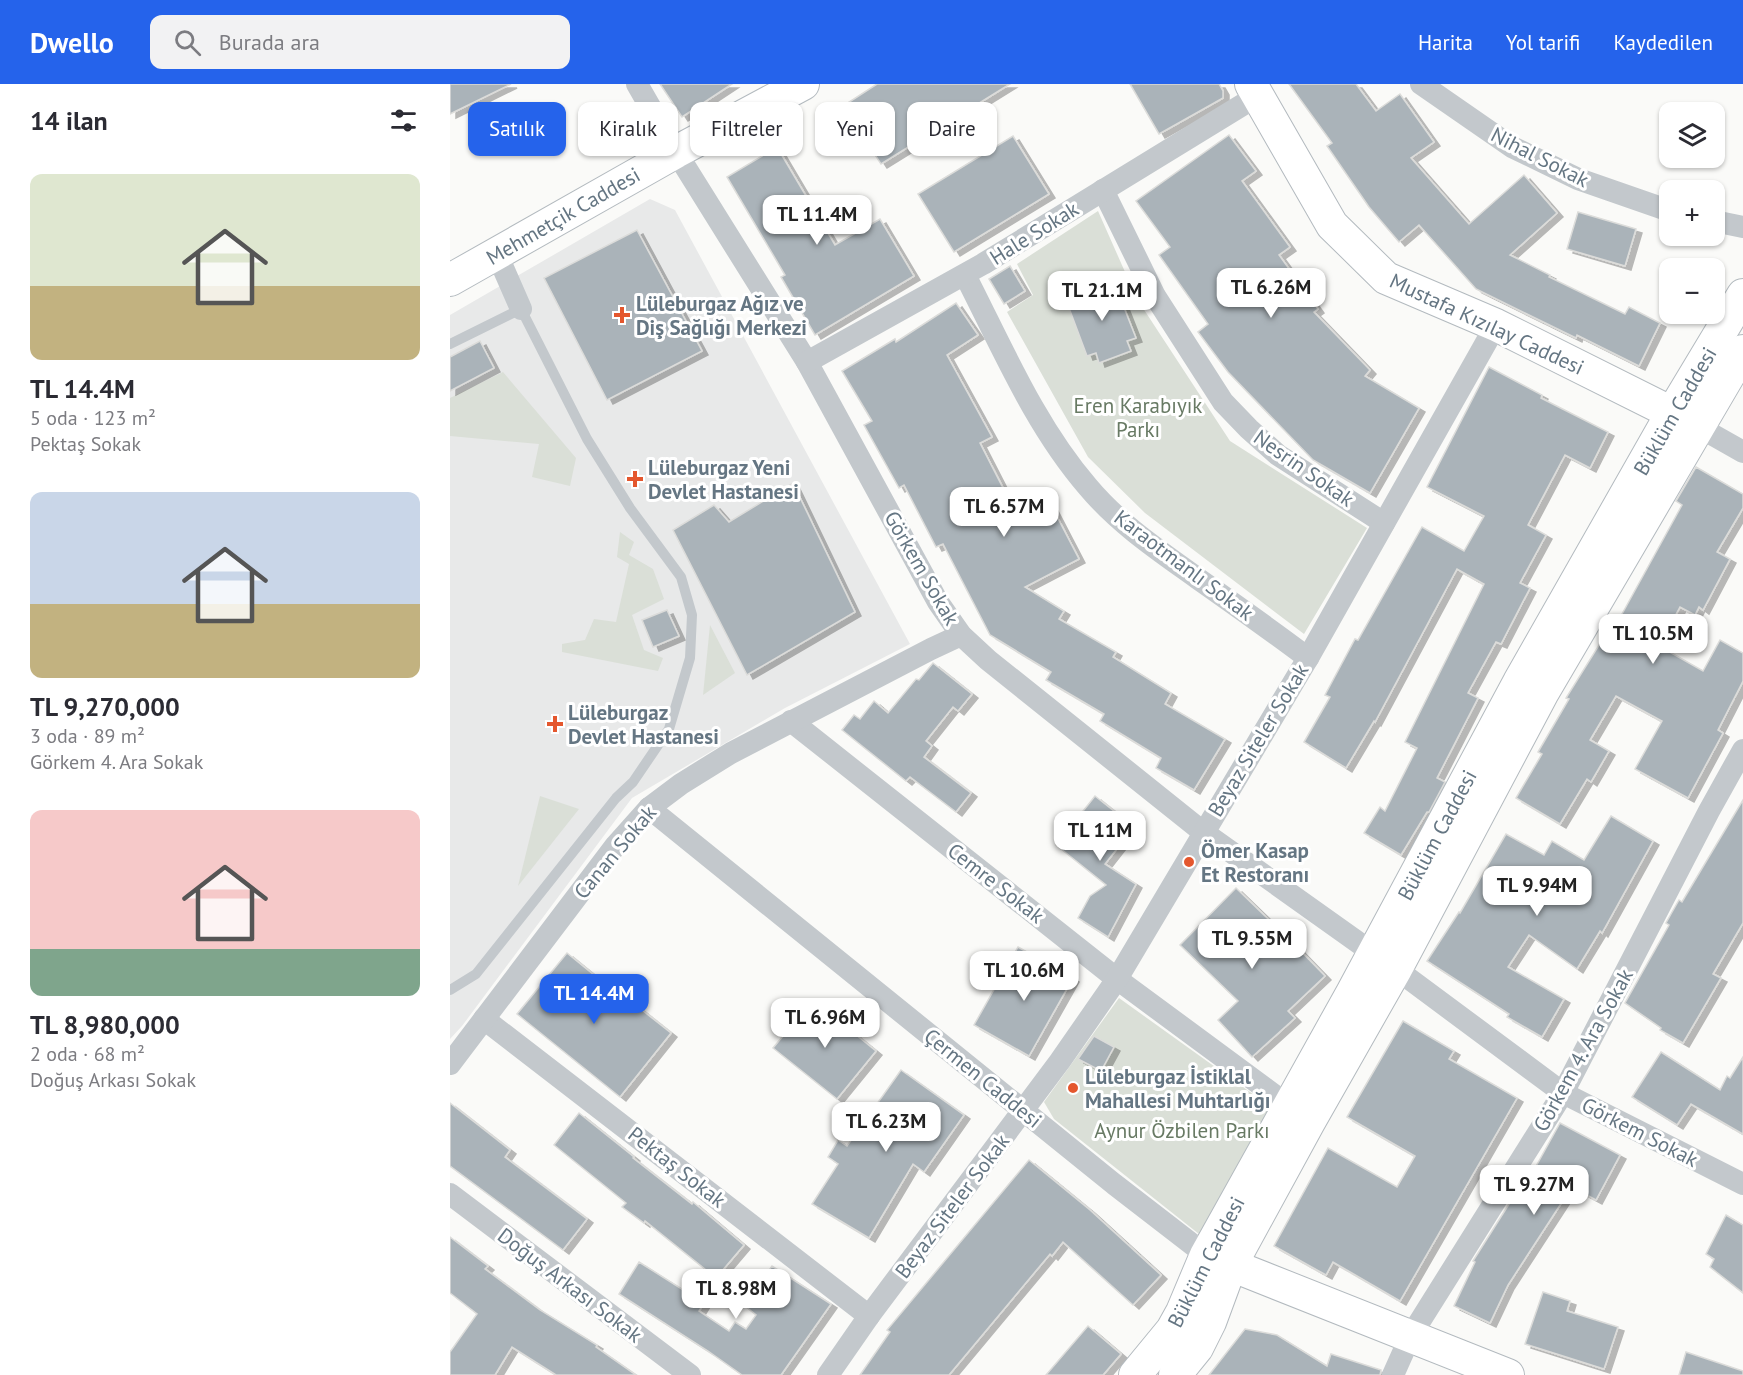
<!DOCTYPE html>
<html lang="tr">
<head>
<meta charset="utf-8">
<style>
	body { margin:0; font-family:"PT Sans",sans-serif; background:#f2f2f3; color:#2b2b33; height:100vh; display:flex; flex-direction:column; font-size:22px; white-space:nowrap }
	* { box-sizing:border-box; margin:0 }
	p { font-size:20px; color:#7c7c81 }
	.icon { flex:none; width:33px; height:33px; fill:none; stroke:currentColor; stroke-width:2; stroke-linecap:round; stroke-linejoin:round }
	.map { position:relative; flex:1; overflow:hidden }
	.panel { display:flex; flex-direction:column; background:#fff; width:450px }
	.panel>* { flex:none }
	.hud { position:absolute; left:18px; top:18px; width:570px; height:54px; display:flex; gap:12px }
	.fabs { position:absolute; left:1209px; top:18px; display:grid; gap:12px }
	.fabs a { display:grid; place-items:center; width:66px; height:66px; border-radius:12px; background:#fff; box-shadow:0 2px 4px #0004; font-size:30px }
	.price { position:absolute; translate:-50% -51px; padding:0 14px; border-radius:12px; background:#fff; color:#222; font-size:20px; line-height:39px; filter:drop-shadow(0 2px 3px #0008) }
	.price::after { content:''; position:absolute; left:50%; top:36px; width:18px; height:14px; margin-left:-9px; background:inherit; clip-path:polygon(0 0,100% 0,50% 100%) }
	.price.current { background:#2563eb; color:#fff }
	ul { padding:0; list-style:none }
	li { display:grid; align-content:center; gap:12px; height:318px; padding:0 30px }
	li span { display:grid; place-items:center; height:186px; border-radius:12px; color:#555 }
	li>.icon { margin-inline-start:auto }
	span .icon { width:108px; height:108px; fill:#fffc; stroke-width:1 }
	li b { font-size:26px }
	h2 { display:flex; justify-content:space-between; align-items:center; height:72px; padding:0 30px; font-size:26px }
	.chip { padding:0 21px; border-radius:12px; background:#fff; box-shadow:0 2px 4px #0004; font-size:21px; line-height:54px }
	.chip.current { background:#2563eb; color:#fff }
	header { display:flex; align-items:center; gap:36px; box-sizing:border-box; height:84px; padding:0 30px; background:#2563eb; color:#fff }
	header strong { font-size:28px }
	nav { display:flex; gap:33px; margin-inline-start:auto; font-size:21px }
	.search { width:420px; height:54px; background:#f2f2f3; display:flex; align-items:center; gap:15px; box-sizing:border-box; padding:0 21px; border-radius:12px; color:#7c7c81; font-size:22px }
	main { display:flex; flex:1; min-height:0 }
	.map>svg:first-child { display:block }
	.built { fill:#e8e9e9 }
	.green { fill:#dadfd7 }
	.building { fill:#aab3b9; stroke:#dcdcda; stroke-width:1.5; filter:url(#shadow) }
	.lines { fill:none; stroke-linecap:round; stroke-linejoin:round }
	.secondary-casing { stroke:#b3babf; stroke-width:34 }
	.lane { stroke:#c3c8cc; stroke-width:10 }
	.street { stroke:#c3c8cc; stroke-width:22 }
	.secondary { stroke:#fff; stroke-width:32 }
	.poi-dot { fill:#e4572e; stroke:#fff; stroke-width:2 }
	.labels { text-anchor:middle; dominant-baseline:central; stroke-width:6; stroke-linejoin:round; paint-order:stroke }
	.street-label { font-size:21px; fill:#657683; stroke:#fff }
	.poi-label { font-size:21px; font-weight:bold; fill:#657683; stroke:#fff; text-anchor:start }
	.park-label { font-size:21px; fill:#687a64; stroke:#fff }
</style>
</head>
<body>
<header>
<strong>Dwello</strong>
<div class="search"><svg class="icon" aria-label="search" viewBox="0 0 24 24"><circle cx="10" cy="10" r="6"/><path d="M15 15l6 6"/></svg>Burada ara</div>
<nav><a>Harita</a><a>Yol tarifi</a><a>Kaydedilen</a></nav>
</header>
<main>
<section class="panel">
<h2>14 ilan<svg class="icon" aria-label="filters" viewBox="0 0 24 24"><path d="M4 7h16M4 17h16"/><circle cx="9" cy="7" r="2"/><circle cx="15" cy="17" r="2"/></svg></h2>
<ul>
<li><span style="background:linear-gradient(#dfe7d0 60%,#c2b280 0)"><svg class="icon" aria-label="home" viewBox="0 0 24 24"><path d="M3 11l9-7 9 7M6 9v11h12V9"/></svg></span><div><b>TL 14.4M</b><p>5 oda · 123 m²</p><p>Pektaş Sokak</p></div></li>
<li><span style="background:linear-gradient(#c9d6e8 60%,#c2b280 0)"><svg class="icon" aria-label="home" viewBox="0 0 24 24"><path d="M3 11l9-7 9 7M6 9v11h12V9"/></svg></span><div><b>TL 9,270,000</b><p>3 oda · 89 m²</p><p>Görkem 4. Ara Sokak</p></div></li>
<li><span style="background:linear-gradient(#f6c9c9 75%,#7fa58c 0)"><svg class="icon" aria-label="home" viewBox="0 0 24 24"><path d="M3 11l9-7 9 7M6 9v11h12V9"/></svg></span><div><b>TL 8,980,000</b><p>2 oda · 68 m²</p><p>Doğuş Arkası Sokak</p></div></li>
</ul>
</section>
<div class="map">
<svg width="1293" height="1291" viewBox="0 0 1293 1291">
	<defs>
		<filter id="shadow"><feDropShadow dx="6" dy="4" stdDeviation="0" flood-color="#0004"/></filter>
	</defs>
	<rect width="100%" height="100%" fill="#fafaf8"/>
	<path class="built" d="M200,115L225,126L460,560L335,624L182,714L12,942L0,955V231Z"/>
	<g class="green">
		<path d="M648,127L687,215L780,357L917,444L854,550L695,429L638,373L557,228L583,211L567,180Z"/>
		<path d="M53,288L126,374L120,402L82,393L89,360L0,352V314Z"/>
		<path d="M170,448L184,458L179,471L203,485L214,515L182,531L194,566L213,574L208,587L112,568V560L135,556L144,535L166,538L179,480L167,473Z"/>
		<path d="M260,541L285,589L253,611Z"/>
		<path d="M90,712L129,725L68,802Z"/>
		<path d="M669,914L828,1028L754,1154L604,1035L594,1018Z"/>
	</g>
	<g class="building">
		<path d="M0,0H61L0,30Z"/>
		<path d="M210,0H282L232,33Z"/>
		<path d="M427,0H560L431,80L393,22Z"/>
		<path d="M680,0H769L773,7V14L709,50Z"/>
		<path d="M839,0H906L926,27L950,10L984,58L961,74L1019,140L1074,91L1107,129L1060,171L1100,191L1099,193L1175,230L1179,223L1210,239L1189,282L1127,251L1126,254L1026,205L969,141L949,158L919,123L877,62L882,59Z"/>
		<path d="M779,51L806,87L792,97L840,163L829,171L868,225L864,228L920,286L915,292L969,324L920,409L863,376L778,288L748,248L758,240L709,171L720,163L686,117Z"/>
		<path d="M563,52L599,110L504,168L468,110Z"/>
		<path d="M327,63L385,161L430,135L464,192L365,251L331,193L335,191L277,93Z"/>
		<path d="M1128,128L1186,145L1175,182L1117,165Z"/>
		<path d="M187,146L252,267L157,316L94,194Z"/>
		<path d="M560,182L575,207L554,220L539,195Z"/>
		<path d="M664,198L686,254L677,257L681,267L649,279L646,269L637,272L616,216Z"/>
		<path d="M506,219L528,251L497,271L542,353L530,359L571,439L602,423L629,475L575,503L614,527L609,535L666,568L663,573L721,609L715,620L775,655L744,706L706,684L711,674L650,637L654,630L596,596L601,588L540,551L493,460L486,463L454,401L449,404L414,341L422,337L392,287L445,255L446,258Z"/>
		<path d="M30,257L44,284L0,307V273Z"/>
		<path d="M1039,283L1092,311L1091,314L1158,348L1140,384L1115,371L1078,441L1096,451L1070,499L1080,504L1051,560L1046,558L1018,609L1028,614L987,694L995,698L979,728H977L951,771L914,749L930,723L935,727L967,664L955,658L1034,500L1007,485L925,638L924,637L896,684L854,658L880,613L875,611L905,555L908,556L972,443L1014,467L1034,432L977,403Z"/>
		<path d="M1246,383L1293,410V424L1267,468L1280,475L1253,526L1249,523L1245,531L1230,523L1209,562L1253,587L1270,556L1293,569V597L1268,646L1273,649L1238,714L1185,685L1212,637L1166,612L1140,656L1159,667L1141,698L1137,695L1110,740L1066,714L1092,670L1088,668L1119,615L1116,614L1164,537L1167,539L1232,421L1226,417Z"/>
		<path d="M343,399L405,528L297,591L223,446L264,421L279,438Z"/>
		<path d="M217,526L229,552L203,563L192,536Z"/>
		<path d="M483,579L522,610L508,627L503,623L476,657L482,662L474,673L521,709L506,728L460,693L456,697L392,646L404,631L410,635L424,617L438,629L466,595L469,596Z"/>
		<path d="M645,712L684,743L655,780L686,800L658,853L628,834L640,812L656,801L606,761Z"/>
		<path d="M1293,716V839L1263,890L1271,894L1233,959L1210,946L1211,944L1175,919L1219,841L1216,839L1221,830L1229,816L1232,818Z"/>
		<path d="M1161,732L1203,757L1152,849L1150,847L1127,885L1079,851L1058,883L1114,915L1092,953L1057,933L1059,930L977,877L1009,828L1010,829L1056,750L1094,771L1102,757L1134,776Z"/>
		<path d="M786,804L842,858L875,892L838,927L845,934L802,973L768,936L788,917L730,861Z"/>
		<path d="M568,863L623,894L579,972L524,941Z"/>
		<path d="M117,869L171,913L173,911L221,949L170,1013L67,930Z"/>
		<path d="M363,916L426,967L387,1015L323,964Z"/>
		<path d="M953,937L1004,967L999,975L1067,1014L950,1217L883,1178L876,1191L824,1162L878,1064L947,1103L965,1072L897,1033Z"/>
		<path d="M644,952L664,963L651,987L628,975Z"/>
		<path d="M1211,968L1270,1006L1277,992L1280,994L1293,973V1050L1241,1020L1227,1041L1182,1013Z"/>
		<path d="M451,986L514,1031L474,1088L463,1080L419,1154L362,1120L388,1080L378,1073L388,1056L397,1062Z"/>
		<path d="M0,1019L60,1066L55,1073L137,1135L113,1166L0,1082Z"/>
		<path d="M129,1029L184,1073L183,1074L242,1120L243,1118L294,1161L266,1194L195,1137L194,1139L172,1123L176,1119L104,1061Z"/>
		<path d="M1110,1039L1170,1071L1146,1116L1129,1107L1131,1101L1125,1098L1058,1201L1040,1239L1004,1222L1025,1178L1023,1177L1066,1109L1070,1111Z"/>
		<path d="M579,1076L640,1126L711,1191L683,1221L613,1158L602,1172L600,1170L499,1291H410L440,1248L437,1246Z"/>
		<path d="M1276,1131L1293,1141V1209L1260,1183L1264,1175L1256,1170Z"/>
		<path d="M0,1153L38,1182L35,1185L90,1226L147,1261L146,1263L186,1291H106L62,1263L45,1291H0V1268L27,1230L0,1209Z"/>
		<path d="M189,1178L254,1219L249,1227L279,1247L285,1238L296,1245L306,1231L295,1222L322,1182L381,1220L331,1291H292L258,1267L169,1210Z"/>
		<path d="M1093,1208L1120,1217L1117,1227L1168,1243L1154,1285L1075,1260Z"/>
		<path d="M638,1242L671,1270L653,1291H596Z"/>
		<path d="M795,1245L827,1251L877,1282L881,1270L931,1286L930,1291H759Z"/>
		<path d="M1236,1268L1293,1287V1291H1229Z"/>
	</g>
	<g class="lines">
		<g class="secondary-casing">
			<g id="secondary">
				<path d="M801,0L882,141L936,194L1046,241L1240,338"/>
				<path d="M0,196L226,68L353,0"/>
				<path d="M763,1174L1058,1291"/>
				<path d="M685,1291L722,1246L732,1228L756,1171L902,909L1069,598L1222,329L1293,211"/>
				<path d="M725,1291L747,1264L760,1238L781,1181L859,1038L946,885L1092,610L1293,267"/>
			</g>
		</g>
		<path class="lane" d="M0,260L71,225L137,355L180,424L231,493L242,531L240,574L219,645L183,698L166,714L26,890L0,906"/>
		<g class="street">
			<path d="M187,0L226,68L357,278L488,518L511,551L538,576L753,748L923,869"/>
			<path d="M971,0L1062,63L1128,95L1220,127"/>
			<path d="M653,106L705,212L773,318L799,345L828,371L934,439"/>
			<path d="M1264,137L1293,143"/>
			<path d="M47,170L71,225"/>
			<path d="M515,191C552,263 585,342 638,403C669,440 708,466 747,494C784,520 821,546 858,574"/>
			<path d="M357,278L533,180L807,12"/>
			<path d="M1249,343L1293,368"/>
			<path d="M341,637L667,895L839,1022"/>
			<path d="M199,724L664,1100L756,1171"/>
			<path d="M946,885L1113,1009L1293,1100"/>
			<path d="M34,935L419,1232"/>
			<path d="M0,980L166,761L199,724L231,700L281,669L481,565L511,551"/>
			<path d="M0,1110L240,1291"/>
			<path d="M378,1291L419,1232L610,977L667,895L858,574L1046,241"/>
			<path d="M943,1291L960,1253L1113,1009L1259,727L1293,666"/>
		</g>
		<use href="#secondary" class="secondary"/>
	</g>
	<g class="poi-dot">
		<path d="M169 222h6v6h6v6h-6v6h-6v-6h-6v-6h6z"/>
		<path d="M182 386h6v6h6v6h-6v6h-6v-6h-6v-6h6z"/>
		<path d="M102 631h6v6h6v6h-6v6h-6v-6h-6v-6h6z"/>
		<circle cx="739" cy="778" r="6"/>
		<circle cx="623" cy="1004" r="6"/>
	</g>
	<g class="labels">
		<g class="street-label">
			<text transform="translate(1090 73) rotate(27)">Nihal Sokak</text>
			<text transform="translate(113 132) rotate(-30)">Mehmetçik Caddesi</text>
			<text transform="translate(584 149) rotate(-32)">Hale Sokak</text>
			<text transform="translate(1037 240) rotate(25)">Mustafa Kızılay Caddesi</text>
			<text transform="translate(1225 327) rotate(-60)">Büklüm Caddesi</text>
			<text transform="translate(854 384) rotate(35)">Nesrin Sokak</text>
			<text transform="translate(734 481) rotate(37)">Karaotmanlı Sokak</text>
			<text transform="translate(472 484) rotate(60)">Görkem Sokak</text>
			<text transform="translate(808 656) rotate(-59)">Beyaz Siteler Sokak</text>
			<text transform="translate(987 751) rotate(-62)">Büklüm Caddesi</text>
			<text transform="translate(165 768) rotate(-50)">Canan Sokak</text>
			<text transform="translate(546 799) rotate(38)">Cemre Sokak</text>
			<text transform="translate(1133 966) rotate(-61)">Görkem 4. Ara Sokak</text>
			<text transform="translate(533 994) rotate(39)">Çermen Caddesi</text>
			<text transform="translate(1190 1048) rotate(27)">Görkem Sokak</text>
			<text transform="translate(227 1083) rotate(38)">Pektaş Sokak</text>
			<text transform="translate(502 1122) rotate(-53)">Beyaz Siteler Sokak</text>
			<text transform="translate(756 1178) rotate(-63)">Büklüm Caddesi</text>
			<text transform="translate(120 1201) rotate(37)">Doğuş Arkası Sokak</text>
		</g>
		<g class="poi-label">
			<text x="186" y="219">Lüleburgaz Ağız ve<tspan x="186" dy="24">Diş Sağlığı Merkezi</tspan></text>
			<text x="198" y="383">Lüleburgaz Yeni<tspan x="198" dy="24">Devlet Hastanesi</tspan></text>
			<text x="118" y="628">Lüleburgaz<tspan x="118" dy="24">Devlet Hastanesi</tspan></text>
			<text x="751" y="766">Ömer Kasap<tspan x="751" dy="24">Et Restoranı</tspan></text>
			<text x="635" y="992">Lüleburgaz İstiklal<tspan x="635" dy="24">Mahallesi Muhtarlığı</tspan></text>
		</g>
		<g class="park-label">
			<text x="688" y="321">Eren Karabıyık<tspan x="688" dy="24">Parkı</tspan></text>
			<text x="732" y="1046">Aynur Özbilen Parkı</text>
		</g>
	</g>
</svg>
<div class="fabs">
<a><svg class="icon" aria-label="layers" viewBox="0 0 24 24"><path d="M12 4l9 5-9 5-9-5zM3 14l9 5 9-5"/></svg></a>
<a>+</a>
<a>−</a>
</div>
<b class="price" style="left:367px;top:162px">TL 11.4M</b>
<b class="price" style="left:821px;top:235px">TL 6.26M</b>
<b class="price" style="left:652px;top:238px">TL 21.1M</b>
<b class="price" style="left:554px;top:454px">TL 6.57M</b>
<b class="price" style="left:1203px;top:581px">TL 10.5M</b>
<b class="price" style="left:650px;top:778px">TL 11M</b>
<b class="price" style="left:1087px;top:833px">TL 9.94M</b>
<b class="price" style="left:802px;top:886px">TL 9.55M</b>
<b class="price" style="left:574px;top:918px">TL 10.6M</b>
<b class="price current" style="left:144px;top:941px">TL 14.4M</b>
<b class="price" style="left:375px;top:965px">TL 6.96M</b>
<b class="price" style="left:436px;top:1069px">TL 6.23M</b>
<b class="price" style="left:1084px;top:1132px">TL 9.27M</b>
<b class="price" style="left:286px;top:1236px">TL 8.98M</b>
<div class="hud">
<a class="chip current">Satılık</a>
<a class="chip">Kiralık</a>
<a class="chip">Filtreler</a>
<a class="chip">Yeni</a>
<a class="chip">Daire</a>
</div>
</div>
</main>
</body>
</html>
